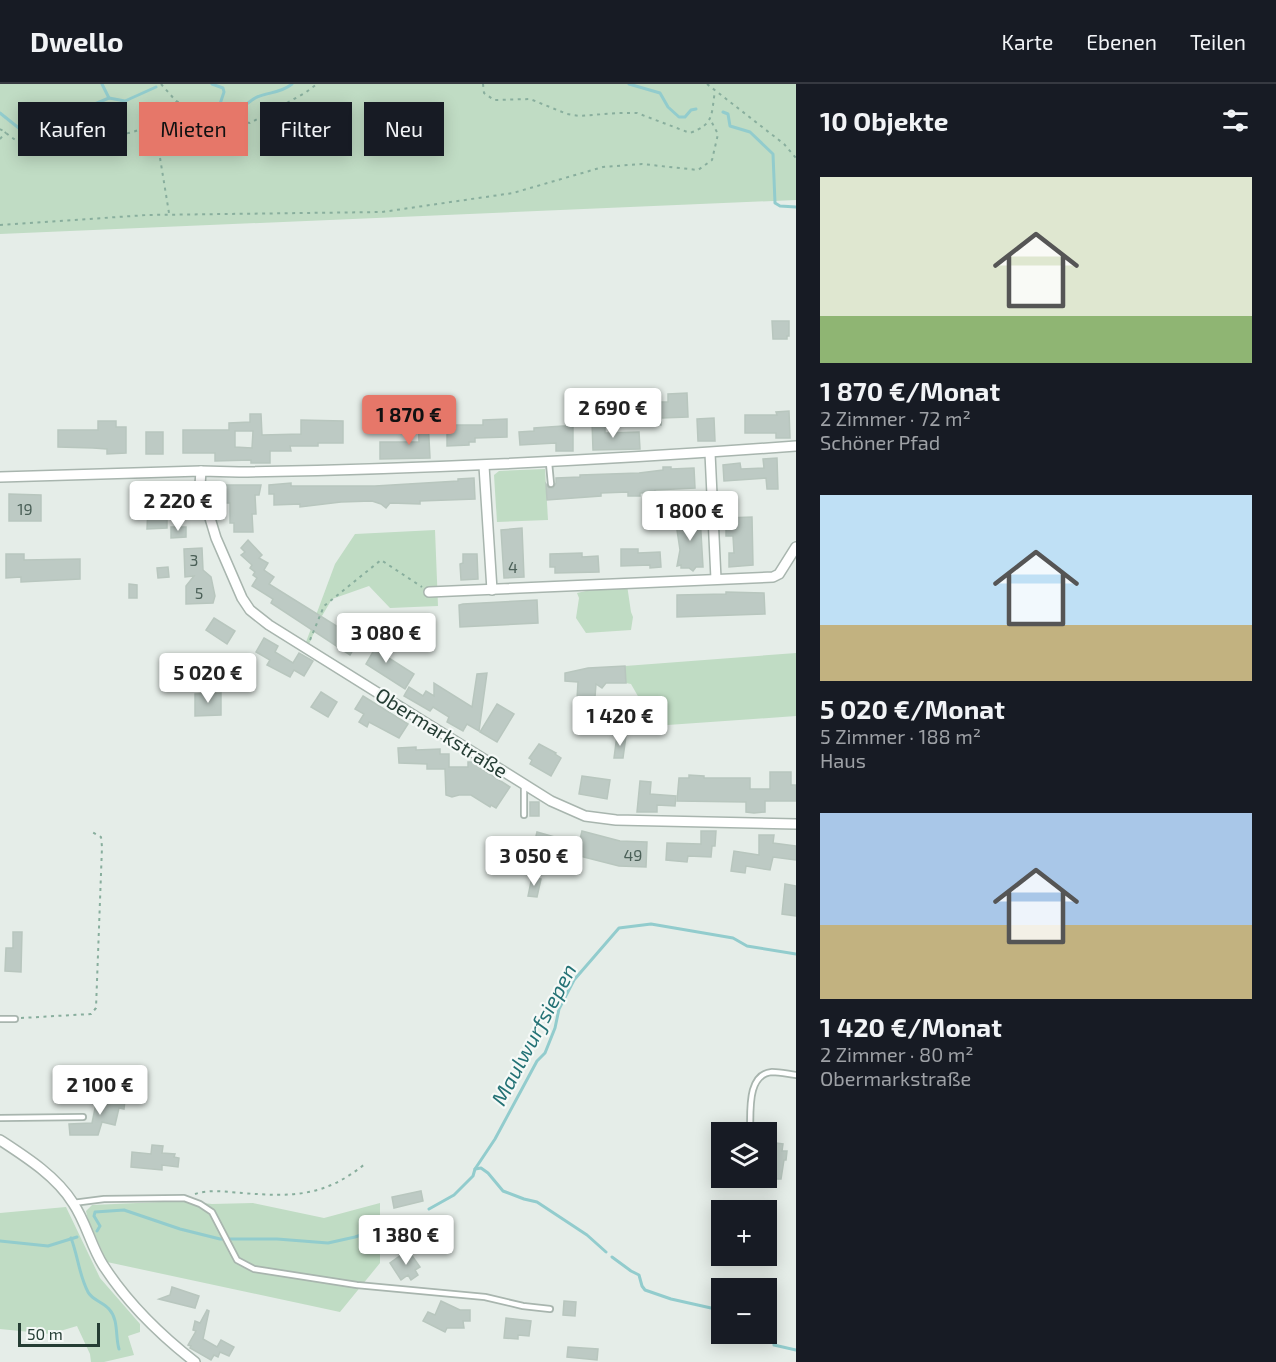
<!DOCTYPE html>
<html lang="de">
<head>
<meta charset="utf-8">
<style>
	body { margin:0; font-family:"Exo 2",sans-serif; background:#20242c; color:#f1f3f6; height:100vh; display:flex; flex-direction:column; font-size:22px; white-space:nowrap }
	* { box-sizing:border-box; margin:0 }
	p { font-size:20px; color:#9ea1a6 }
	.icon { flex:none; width:33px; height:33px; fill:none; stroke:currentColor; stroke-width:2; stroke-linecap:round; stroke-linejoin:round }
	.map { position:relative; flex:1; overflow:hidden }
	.panel { display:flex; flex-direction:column; background:#171b24; width:480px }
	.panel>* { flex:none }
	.top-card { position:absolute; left:18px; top:18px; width:570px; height:54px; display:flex; gap:12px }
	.buttons { position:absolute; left:711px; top:1038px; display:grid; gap:12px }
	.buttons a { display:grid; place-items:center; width:66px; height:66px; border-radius:0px; background:#171b24; box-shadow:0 3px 15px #0003; font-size:30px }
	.scale { position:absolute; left:18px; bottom:15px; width:82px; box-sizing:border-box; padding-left:6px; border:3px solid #253d34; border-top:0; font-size:16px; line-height:21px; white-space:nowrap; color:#253d34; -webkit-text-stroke:4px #f5f9f7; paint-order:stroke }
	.price { position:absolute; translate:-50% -51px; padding:0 14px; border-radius:6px; background:#fff; color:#222; font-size:20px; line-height:39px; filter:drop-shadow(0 2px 3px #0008) }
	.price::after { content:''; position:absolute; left:50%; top:36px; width:18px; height:14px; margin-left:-9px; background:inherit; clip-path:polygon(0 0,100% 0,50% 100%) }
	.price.selected { background:#e67769; color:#111 }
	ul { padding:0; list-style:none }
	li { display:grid; align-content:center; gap:12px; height:318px; padding:0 24px }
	li span { display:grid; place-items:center; height:186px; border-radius:0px; color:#555 }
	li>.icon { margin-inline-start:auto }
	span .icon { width:108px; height:108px; fill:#fffc; stroke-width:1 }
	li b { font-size:26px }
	h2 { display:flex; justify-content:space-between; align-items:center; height:72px; padding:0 24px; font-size:26px }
	.pill { padding:0 21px; border-radius:0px; background:#171b24; box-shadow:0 3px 15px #0003; font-size:21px; line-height:54px }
	.pill.selected { background:#e67769; color:#111 }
	header { display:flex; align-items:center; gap:36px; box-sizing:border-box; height:84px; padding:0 30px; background:#171b24; border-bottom:2px solid #363941 }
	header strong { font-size:28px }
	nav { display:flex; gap:33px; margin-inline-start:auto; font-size:21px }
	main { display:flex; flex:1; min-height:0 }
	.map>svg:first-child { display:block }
	.green { fill:#c0dcc4 }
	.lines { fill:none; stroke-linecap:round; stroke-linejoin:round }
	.stream { stroke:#92cccd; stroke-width:3 }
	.building { fill:#bdcac4; stroke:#b8c6be; stroke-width:1.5; fill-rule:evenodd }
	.lane-casing { stroke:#a8b5ae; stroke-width:8 }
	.street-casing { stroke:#a8b5ae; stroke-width:12 }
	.path { stroke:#88ae9d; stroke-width:2; stroke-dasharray:3 4.5; stroke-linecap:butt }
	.lane { stroke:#fff; stroke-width:4.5 }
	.street { stroke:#fff; stroke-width:9 }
	.labels { text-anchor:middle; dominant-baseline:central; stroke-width:4.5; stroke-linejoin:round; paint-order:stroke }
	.number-label { font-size:16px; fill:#4b6058 }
	.street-label { font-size:20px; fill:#253d34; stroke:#f5f9f7 }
	.water-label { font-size:21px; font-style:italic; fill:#247275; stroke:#f5f9f7 }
</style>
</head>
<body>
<header>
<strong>Dwello</strong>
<nav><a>Karte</a><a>Ebenen</a><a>Teilen</a></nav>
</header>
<main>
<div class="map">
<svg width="796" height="1278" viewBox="0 0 796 1278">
	<rect width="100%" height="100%" fill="#e5ede8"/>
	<g class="green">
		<path d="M0,0H796V116L0,150Z"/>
		<path d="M545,385L548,436L497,438L494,391L499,387Z"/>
		<path d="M435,446L438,522L390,524L369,502L332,515L319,537L309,560L306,558L335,480L355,450Z"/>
		<path d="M627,501L631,528L633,533L631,546L586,549L576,534L579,514L577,509L586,507V503Z"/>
		<path d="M796,569V632L639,643V614L631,600L626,599L625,582Z"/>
		<path d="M183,1117L212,1120L253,1119L324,1134L380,1119V1179L340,1228L107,1178L88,1136L86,1127L92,1121Z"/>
		<path d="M66,1123L100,1194L140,1240V1248L128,1252L134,1271L104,1278H91L90,1270L77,1242L50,1250L0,1245V1129Z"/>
	</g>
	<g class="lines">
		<g class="stream">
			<path d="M102,0L109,14"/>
			<path d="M212,0L223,4L224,8L220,20C223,24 226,27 232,27C240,27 249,17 257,13C269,8 281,9 292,0"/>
			<path d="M629,0L660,9L668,23L679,33H685L691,26L696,25"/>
			<path d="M723,28L728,30L730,42L750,48L773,70L775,119L780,122L796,123"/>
			<path d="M0,29L20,45L52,26L90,22L109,14L125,17L156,3"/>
			<path d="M475,1085L481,1084L488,1089L503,1107L524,1115L537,1118L587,1151L606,1168"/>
			<path d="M429,1125L454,1111L473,1092L475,1085L495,1055L537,977L545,969L555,944L559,925L574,896L619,844L651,840L733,854L747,862L796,870"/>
			<path d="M97,1147L100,1142L94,1132L95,1128L124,1126L180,1145L220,1155H277L328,1159L355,1153L385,1143"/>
			<path d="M71,1154C78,1172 79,1191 88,1208C92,1216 103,1218 109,1225C119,1236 115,1252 119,1265"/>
			<path d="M0,1157L48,1162L77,1153"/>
			<path d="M612,1173L631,1187L639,1191L642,1202L645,1206L671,1215L711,1224L722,1230"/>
			<path d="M766,1236L772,1240"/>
			<path d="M773,1250L774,1261L796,1266"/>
		</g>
	</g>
	<g class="building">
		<path d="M772,237H789V252H787V255H773Z"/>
		<path d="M687,309L688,333L661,334V341H643V318H668V310Z"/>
		<path d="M789,327L790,354H776V349H745V331H777L776,328Z"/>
		<path d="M250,330H261L262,351L301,350V336L343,337V359H318V362H290L291,367H270V379H251V376L215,377V369H183V346H229V339L250,338ZM235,347H253L252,364L235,363Z"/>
		<path d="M714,334L715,357H698L697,335Z"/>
		<path d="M507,335V353L475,354V358H469V361L447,362V341H483V336Z"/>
		<path d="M418,336H428L430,374L380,375V358H419Z"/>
		<path d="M98,337H116V343H126V369L107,370V365L93,364L58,363V346H98Z"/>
		<path d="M592,338H605V349L639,348L640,365L593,366Z"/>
		<path d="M563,342H573V367H556V359L520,361L519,348L534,347V344Z"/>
		<rect x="146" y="348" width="17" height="22"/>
		<path d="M777,374L778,405H767L766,394L724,397L723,381L740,379L741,385L764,384L763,375Z"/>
		<path d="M663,383H671V385L694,384L695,404L655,406V408L640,409V412H628V408L601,409V412L547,416L546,400L549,404H553L556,399V394L580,393V391L639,389L663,386Z"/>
		<path d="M474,394L475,415L420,417V420L390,419L386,424L381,420L372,417L341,418L300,423V420L274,421V410H269V401L291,399V402H375L458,397V395Z"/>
		<path d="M225,401H261L259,411H255L256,430H252L253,448H234V439H230V419H225Z"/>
		<path d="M9,410L41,411V437H9Z"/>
		<path d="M167,421V444L147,445L148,422Z"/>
		<path d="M700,432L703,483H696L693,487L689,484H681V481L677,482L680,466L675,433Z"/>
		<path d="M752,433L753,481L729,483V469H734L733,452H726V434Z"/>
		<path d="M171,443H186V453L171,454Z"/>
		<path d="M522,444L524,493L504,494L501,446Z"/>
		<path d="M248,456L262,471L259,474L268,479L264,486L274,493L269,500L359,556L350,571L271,519L273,515L252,502L257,494L253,491L255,488L250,484L252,481L241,471L245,468L241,464Z"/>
		<path d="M202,464L203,486L211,493L215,512L213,519L186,520V502L194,492L185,493L184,465Z"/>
		<path d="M621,465H638V469L660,468L661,483L650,484V481L621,482Z"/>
		<path d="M582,469V473L598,472L599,488L555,489V483H550V470Z"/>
		<path d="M6,470H24V476L80,475V495L21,498V493L6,494Z"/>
		<path d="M463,470H477L478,495L461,496L460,480L463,479Z"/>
		<path d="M168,483L169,493L158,494L157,484Z"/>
		<path d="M129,500L137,501V514H129Z"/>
		<path d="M726,508L764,509L765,530L677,533V511L726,510Z"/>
		<path d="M537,516L538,539L460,543L459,521L463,520Z"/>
		<path d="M214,534L235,547L227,560L206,546Z"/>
		<path d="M362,552L387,567L384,571L414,590L405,605L366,580L373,568L358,560Z"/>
		<path d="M264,554L278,562L275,568L293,579L299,569L313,577L304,592L294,586L290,593L267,581L270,576L256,568Z"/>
		<path d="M625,582L626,599H606L602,604L596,600L593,638L598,637V648L575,649L578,598L565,597V589L588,584Z"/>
		<path d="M487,589L479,647L467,640L463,647L447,638L449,633L433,623L430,627L404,612L409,603L423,612L426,607L434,612V599L472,623L477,590Z"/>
		<path d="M321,608L337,618L328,633L311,623Z"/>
		<path d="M221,609V631L195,632V610Z"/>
		<path d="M363,612L408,640L399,654L369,638L367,643L359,638L364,630L355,625Z"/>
		<path d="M497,620L514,630L497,658L480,648Z"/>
		<path d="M617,651L626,652L623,674H614Z"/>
		<path d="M539,660L556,669L555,670L561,674L551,692L530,680L532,676L529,674Z"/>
		<path d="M416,663V666L440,665V670H449V683H468V678H476L477,682L510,703L496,724L491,721L490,723L471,711H459L452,713L446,711L445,685H427V680L399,679L398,664Z"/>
		<path d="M770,688H791V701H796V717H765V728L754,729L746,728V718L677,717L679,694H689V691L704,692V694H750V705H770Z"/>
		<path d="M582,692L610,696L607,715L579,710Z"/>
		<path d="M640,697L651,698L650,710L676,712L675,722L657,721V728H637Z"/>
		<rect x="530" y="718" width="9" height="14"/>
		<path d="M582,747L620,757L647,758L646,783L619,782L564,768L561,778L518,766L517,773L500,770L501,761L497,760L498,754L534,760L537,748L579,760Z"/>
		<path d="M701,747H716L715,762H712L711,773L688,772L687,778L666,776L667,759L701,760Z"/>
		<path d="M759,751H774L773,759L796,762V776L773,773L770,786L746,782L745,789L731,787L734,767L759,771Z"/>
		<path d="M532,793L541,795L537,813L528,812Z"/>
		<path d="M785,800L796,802V832L782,830Z"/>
		<path d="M13,848H22L21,888L5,887L6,864H13Z"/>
		<path d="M98,1010L125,1016L124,1025L119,1024L115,1041L102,1038L98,1051H70L69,1040L92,1039Z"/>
		<path d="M768,1058L783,1060L782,1067H787L786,1076H784L781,1095H766Z"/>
		<path d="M152,1061L163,1062L162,1069L175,1070L174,1073L179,1074L178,1083L162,1081V1086L131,1083L132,1068L151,1070Z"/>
		<path d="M748,1094H761V1103L747,1102Z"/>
		<path d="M421,1107L423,1117L394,1124L392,1113Z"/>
		<path d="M418,1145L428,1159L418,1166L408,1152Z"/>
		<path d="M408,1166L420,1183L415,1186L418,1191L411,1196L408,1191L401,1196L390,1179Z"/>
		<path d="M172,1203L199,1212L195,1224L159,1215L170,1211Z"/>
		<path d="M441,1217L460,1226H470V1237H463L464,1244H447L445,1248L423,1237L428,1228L435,1231Z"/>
		<path d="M564,1217L576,1218L575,1232L563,1231Z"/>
		<path d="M207,1226L209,1227L203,1255L217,1263L221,1256L234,1263L229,1272L220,1268L218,1273L214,1271L211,1276L190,1264L191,1262L188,1261L196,1247L193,1246L195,1237L200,1239Z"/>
		<path d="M506,1234L531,1237L529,1252L518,1251V1255L504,1254Z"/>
		<path d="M568,1263L598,1265L597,1276L567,1273Z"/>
	</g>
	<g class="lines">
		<g class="lane-casing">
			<g id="lane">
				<path d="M549,379L551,400"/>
				<path d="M524,700V731"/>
				<path d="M0,935H15"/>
				<path d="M0,1034L83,1033"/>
				<path d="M750,1048C751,1030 746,990 772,988C780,988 788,990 796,991"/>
				<path d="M73,1119L104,1115L184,1114L200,1120L212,1128L237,1176L254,1185L357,1201L485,1213L523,1222L550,1225"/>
			</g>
		</g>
		<g class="street-casing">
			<g id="street">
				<path d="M710,369L716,495"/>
				<path d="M484,382L492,506"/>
				<path d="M201,387L200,401L216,454L242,514L250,526L269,541L551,717L585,732L616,736L796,740"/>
				<path d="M0,393L201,387L239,388C425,385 610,376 796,362"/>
				<path d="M429,508L773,493L779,490L796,463"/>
				<path d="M0,1056C26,1073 56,1092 73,1119C86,1138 91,1162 103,1181C128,1220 159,1250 195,1278"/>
			</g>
		</g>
		<g class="path">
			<path d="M161,0L176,17L211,32L250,39L305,9L317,0"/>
			<path d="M483,0L484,9L494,16L530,15L567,30L580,32L617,29H637L690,49C715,40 711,30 715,7"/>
			<path d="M707,0L784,60L796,74"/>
			<path d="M154,37L169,129"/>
			<path d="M0,45C7,49 15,57 23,60C46,68 67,47 90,45C99,44 108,49 117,50C142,51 159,33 176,17"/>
			<path d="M0,55L6,48"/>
			<path d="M0,141L147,131L382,128L513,109L603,83L642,80L698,86L712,76L718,50L710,35"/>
			<path d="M310,556L324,522L381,476L422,503"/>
			<path d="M21,934L91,930L96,924L102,763L101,753L92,748"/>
			<path d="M195,1110C209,1105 228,1108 242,1109C293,1113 325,1113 366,1079"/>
		</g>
		<use href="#lane" class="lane"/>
		<use href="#street" class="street"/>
	</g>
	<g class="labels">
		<g class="number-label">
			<text x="25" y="424">19</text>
			<text x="194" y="475">3</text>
			<text x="513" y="482">4</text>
			<text x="199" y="508">5</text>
			<text x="633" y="770">49</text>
		</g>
		<g class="street-label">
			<text transform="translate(442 648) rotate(32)">Obermarkstraße</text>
		</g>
		<g class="water-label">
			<text transform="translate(533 950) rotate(-62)">Maulwurfsiepen</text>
		</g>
	</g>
</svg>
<div class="buttons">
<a><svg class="icon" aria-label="layers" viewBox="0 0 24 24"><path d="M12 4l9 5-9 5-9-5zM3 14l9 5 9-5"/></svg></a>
<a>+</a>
<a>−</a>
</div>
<div class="scale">50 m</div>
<b class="price" style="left:613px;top:355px">2 690 €</b>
<b class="price selected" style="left:409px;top:362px">1 870 €</b>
<b class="price" style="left:178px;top:448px">2 220 €</b>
<b class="price" style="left:690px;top:458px">1 800 €</b>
<b class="price" style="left:386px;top:580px">3 080 €</b>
<b class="price" style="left:208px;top:620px">5 020 €</b>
<b class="price" style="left:620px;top:663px">1 420 €</b>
<b class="price" style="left:534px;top:803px">3 050 €</b>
<b class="price" style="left:100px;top:1032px">2 100 €</b>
<b class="price" style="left:406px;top:1182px">1 380 €</b>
<div class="top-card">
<a class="pill">Kaufen</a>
<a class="pill selected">Mieten</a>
<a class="pill">Filter</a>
<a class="pill">Neu</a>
</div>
</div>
<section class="panel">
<h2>10 Objekte<svg class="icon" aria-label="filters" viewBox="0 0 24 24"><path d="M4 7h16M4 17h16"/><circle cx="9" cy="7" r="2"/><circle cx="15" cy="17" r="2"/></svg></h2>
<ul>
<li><span style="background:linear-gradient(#dfe7d0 75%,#8fb573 0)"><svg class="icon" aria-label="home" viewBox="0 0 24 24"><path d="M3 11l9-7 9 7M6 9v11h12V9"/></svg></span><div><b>1 870 €/Monat</b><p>2 Zimmer · 72 m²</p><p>Schöner Pfad</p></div></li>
<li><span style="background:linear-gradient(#bfe0f5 70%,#c2b280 0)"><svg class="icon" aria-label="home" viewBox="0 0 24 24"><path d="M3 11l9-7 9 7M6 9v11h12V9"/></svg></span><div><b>5 020 €/Monat</b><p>5 Zimmer · 188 m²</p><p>Haus</p></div></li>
<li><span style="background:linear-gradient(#a9c7e8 60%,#c2b280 0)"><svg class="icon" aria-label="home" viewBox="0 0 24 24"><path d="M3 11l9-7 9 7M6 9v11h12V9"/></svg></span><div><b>1 420 €/Monat</b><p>2 Zimmer · 80 m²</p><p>Obermarkstraße</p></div></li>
</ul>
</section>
</main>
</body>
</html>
